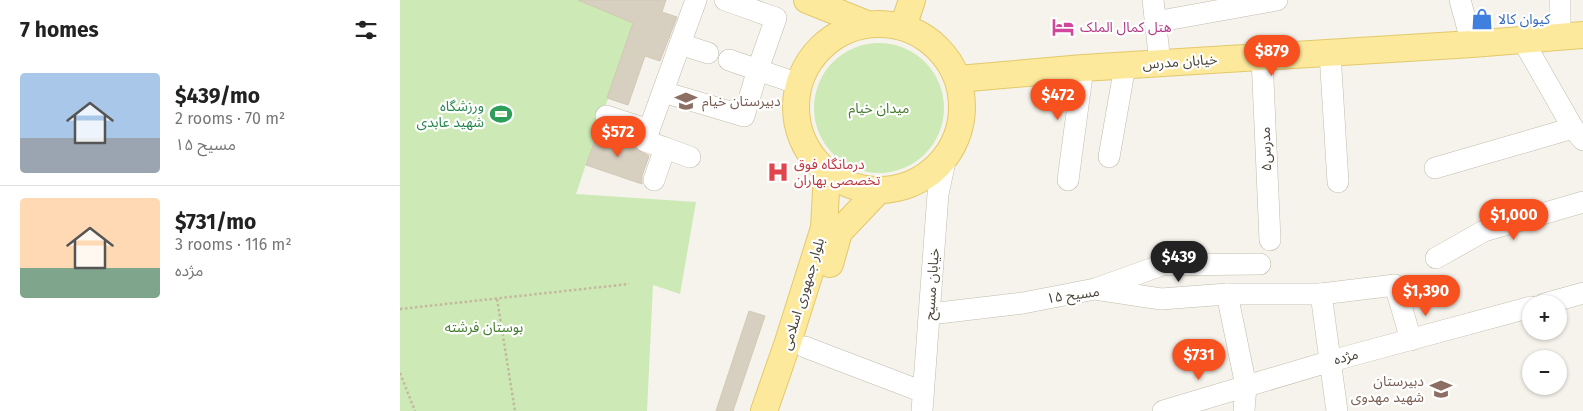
<!DOCTYPE html>
<html lang="en">
<head>
<meta charset="utf-8">
<style>
	body { margin:0; font-family:"Fira Sans","Noto Sans Arabic",sans-serif; background:#f2f2f2; color:#222; height:100vh; display:flex; flex-direction:column; font-size:19px; white-space:nowrap }
	* { box-sizing:border-box; margin:0 }
	p { font-size:16px; color:#767676 }
	.icon { flex:none; width:28px; height:28px; fill:none; stroke:currentColor; stroke-width:2; stroke-linecap:round; stroke-linejoin:round }
	.map { position:relative; flex:1; overflow:hidden }
	.side { display:flex; flex-direction:column; background:#fff; width:400px }
	.side>* { flex:none }
	.buttons { position:absolute; left:1122px; top:295px; display:grid; gap:10px }
	.buttons a { display:grid; place-items:center; width:45px; height:45px; border-radius:50%; background:#fff; box-shadow:0 1px 4px #0004; font-size:25px }
	.price { position:absolute; translate:-50% -42px; padding:0 11px; border-radius:18px; background:#f85120; color:#fff; font-size:16px; line-height:32px; filter:drop-shadow(0 1px 2px #0008) }
	.price::after { content:''; position:absolute; left:50%; top:30px; width:15px; height:11px; margin-left:-8px; background:inherit; clip-path:polygon(0 0,100% 0,50% 100%) }
	.price.current { background:#222; color:#fff }
	ul { padding:0; list-style:none }
	li { display:flex; align-items:center; gap:15px; height:125px; padding:0 20px }
	li+li { border-top:1px solid #e0e0e0 }
	li span { display:grid; place-items:center; flex:none; width:140px; height:100px; border-radius:5px; color:#555 }
	li>.icon { margin-inline-start:auto }
	span .icon { width:60px; height:60px; fill:#fffc; stroke-width:1 }
	li b { font-size:21px }
	h2 { display:flex; justify-content:space-between; align-items:center; height:60px; padding:0 20px; font-size:21px }
	main { display:flex; flex:1; min-height:0 }
	.map>svg:first-child { display:block }
	.green { fill:#cde9b5 }
	.building { fill:#d7d0c0; stroke:#d2c8b4 }
	.lines { fill:none; stroke-linecap:round; stroke-linejoin:round }
	.minor-casing { stroke:#c1bcad; stroke-width:22 }
	.major-casing { stroke:#e3c96b; stroke-width:28 }
	.path { stroke:#c3b99f; stroke-width:2.5; stroke-dasharray:2.5 2.5; stroke-linecap:butt }
	.minor { stroke:#fff; stroke-width:21 }
	.major { stroke:#fde99c; stroke-width:26 }
	.labels { text-anchor:middle; dominant-baseline:central; stroke-width:4.5; stroke-linejoin:round; paint-order:stroke }
	.shop-label { font-size:14px; fill:#366cbe; stroke:#fff; text-anchor:start }
	.hotel-label { font-size:14px; fill:#b23c85; stroke:#fff; text-anchor:start }
	.street-label { font-size:14px; fill:#4a4439; stroke:#fff }
	.education-label { font-size:14px; fill:#785e54; stroke:#fff; text-anchor:start }
	.leisure-label { font-size:14px; fill:#27864d; stroke:#fff; text-anchor:end }
	.park-label { font-size:14px; fill:#437c2b; stroke:#fff }
	.health-label { font-size:14px; fill:#be3a42; stroke:#fff; text-anchor:start }
</style>
</head>
<body>
<main>
<section class="side">
<h2>7 homes<svg class="icon" aria-label="filters" viewBox="0 0 24 24"><path d="M4 7h16M4 17h16"/><circle cx="9" cy="7" r="2"/><circle cx="15" cy="17" r="2"/></svg></h2>
<ul>
<li><span style="background:linear-gradient(#a9c7e8 65%,#9aa5b1 0)"><svg class="icon" aria-label="home" viewBox="0 0 24 24"><path d="M3 11l9-7 9 7M6 9v11h12V9"/></svg></span><div><b>$439/mo</b><p>2 rooms · 70 m²</p><p>مسیح ۱۵</p></div></li>
<li><span style="background:linear-gradient(#ffd9b3 70%,#7fa58c 0)"><svg class="icon" aria-label="home" viewBox="0 0 24 24"><path d="M3 11l9-7 9 7M6 9v11h12V9"/></svg></span><div><b>$731/mo</b><p>3 rooms · 116 m²</p><p>مژده</p></div></li>
</ul>
</section>
<div class="map">
<svg width="1183" height="411" viewBox="0 0 1183 411">
	<rect width="100%" height="100%" fill="#f5f3eb"/>
	<g class="green">
		<path d="M0,0H241L176,194L296,202L280,294L253,285L247,411H0Z"/>
		<circle cx="479" cy="108" r="65"/>
	</g>
	<g class="building">
		<path d="M178,0H266L262,12L277,17L260,61L245,56L228,105L207,98L233,23Z"/>
		<path d="M198,131L233,144L236,149L249,156L242,176V184L186,165Z"/>
		<path d="M349,311L365,316L333,411H316Z"/>
	</g>
	<g class="lines">
		<g class="minor-casing">
			<g id="minor">
				<path d="M753,0L760,63"/>
				<path d="M1060,0L1072,44"/>
				<path d="M755,22L877,0"/>
				<path d="M1160,37V0"/>
				<path d="M1122,39L1173,128L1183,140"/>
				<path d="M280,44L296,0"/>
				<path d="M930,53L938,182"/>
				<path d="M862,57L870,240"/>
				<path d="M329,60L399,84"/>
				<path d="M263,92L344,116L358,69L376,18L325,0"/>
				<path d="M206,116L249,130"/>
				<path d="M265,148L290,157"/>
				<path d="M709,157L725,66"/>
				<path d="M1035,168L1173,128"/>
				<path d="M254,180L265,148L245,141L280,44L308,53"/>
				<path d="M668,180L683,68"/>
				<path d="M1036,258L1084,231L1183,202"/>
				<path d="M698,288L762,265L860,264"/>
				<path d="M827,294L846,386L844,411"/>
				<path d="M921,294L937,411"/>
				<path d="M1144,304L1183,293"/>
				<path d="M530,314L623,303L695,289L761,299L827,294H921L995,285L1011,340"/>
				<path d="M405,347L523,392"/>
				<path d="M522,411L538,194L546,157"/>
				<path d="M763,411L931,361L1131,307"/>
			</g>
		</g>
		<g class="major-casing">
			<g id="major">
				<path d="M407,0L467,24"/>
				<circle cx="479" cy="107" r="83"/>
				<path d="M503,27L512,0"/>
				<path d="M558,79L683,68L1072,44L1183,35"/>
				<path d="M430,264L439,232L478,191"/>
				<path d="M364,411L388,342L424,228L427,173"/>
			</g>
		</g>
		<g class="path">
			<path d="M97,299L115,411"/>
			<path d="M0,309L229,284"/>
			<path d="M0,373L15,411"/>
		</g>
		<use href="#minor" class="minor"/>
		<use href="#major" class="major"/>
	</g>
	<defs>
		<g id="shop-bare" transform="scale(1.725)"><path d="M-5-2.5h2.3a2.7 3.5 0 0 1 5.4 0H5L5.5 6h-11ZM-1.5-2.5h3a1.5 2.3 0 0 0-3 0Z" fill="#3f7fe0" stroke="#fff" stroke-width="2.5" paint-order="stroke"/></g>
		<g id="hotel-bare" transform="scale(1.725)"><path d="M-6-4.5h1.5V1H6V5H4.5V3h-9V5H-6ZM-4 0a1.8 1.8 0 1 1 3.6 0ZM.5 0V-2.5h3Q6-2.5 6 0Z" fill="#d1479c" stroke="#fff" stroke-width="2.5" paint-order="stroke"/></g>
		<g id="school-bare" transform="scale(1.725)"><path d="M0-5L7-2L0 1L-7-2ZM-4 1L0 2.5L4 1V4Q0 6-4 4Z" fill="#8d6e63" stroke="#fff" stroke-width="2.5" paint-order="stroke"/></g>
		<g id="stadium-bare" transform="scale(1.725)"><path d="M0-5a6.5 5 0 1 0 0 10a6.5 5 0 1 0 0-10ZM-3.5-1.8h7v3.6h-7Z" fill="#2e9e5b" stroke="#fff" stroke-width="2.5" paint-order="stroke"/></g>
		<g id="hospital-bare" transform="scale(1.725)"><path d="M-5-5h3v3.5h4V-5h3V5h-3V1.5h-4V5h-3Z" fill="#e0444e" stroke="#fff" stroke-width="2.5" paint-order="stroke"/></g>
	</defs>
	<g fill-rule="evenodd">
		<use href="#shop-bare" x="1082" y="19"/>
		<use href="#hotel-bare" x="663" y="27"/>
		<use href="#school-bare" x="286" y="101"/>
		<use href="#stadium-bare" x="101" y="114"/>
		<use href="#hospital-bare" x="378" y="172"/>
		<use href="#school-bare" x="1041" y="389"/>
	</g>
	<g class="labels">
		<g class="shop-label">
			<text x="1098" y="19">کیوان کالا</text>
		</g>
		<g class="hotel-label">
			<text x="680" y="27">هتل کمال الملک</text>
		</g>
		<g class="street-label">
			<text transform="translate(780 62) rotate(-4)">خیابان مدرس</text>
			<text transform="translate(866 149) rotate(-92)">مدرس۵</text>
			<text transform="translate(532 284) rotate(-86)">خیابان مسیح</text>
			<text transform="translate(403 294) rotate(-73)">بلوار جمهوری اسلامی</text>
			<text transform="translate(673 295) rotate(-8)">مسیح ۱۵</text>
			<text transform="translate(946 357) rotate(-15)">مژده</text>
		</g>
		<g class="education-label">
			<text x="302" y="101">دبیرستان خیام</text>
			<text x="1024" y="381" text-anchor="end">دبیرستان<tspan x="1024" dy="16">شهید مهدوی</tspan></text>
		</g>
		<g class="leisure-label">
			<text x="84" y="106">ورزشگاه<tspan x="84" dy="16">شهید عابدی</tspan></text>
		</g>
		<g class="park-label">
			<text x="479" y="108">میدان خیام</text>
			<text x="84" y="327">بوستان فرشته</text>
		</g>
		<g class="health-label">
			<text x="394" y="164">درمانگاه فوق<tspan x="394" dy="16">تخصصی بهاران</tspan></text>
		</g>
	</g>
</svg>
<div class="buttons">
<a>+</a>
<a>−</a>
</div>
<b class="price" style="left:872px;top:77px">$879</b>
<b class="price" style="left:658px;top:121px">$472</b>
<b class="price" style="left:218px;top:158px">$572</b>
<b class="price" style="left:1114px;top:241px">$1,000</b>
<b class="price current" style="left:779px;top:283px">$439</b>
<b class="price" style="left:1026px;top:317px">$1,390</b>
<b class="price" style="left:799px;top:381px">$731</b>
</div>
</main>
</body>
</html>
